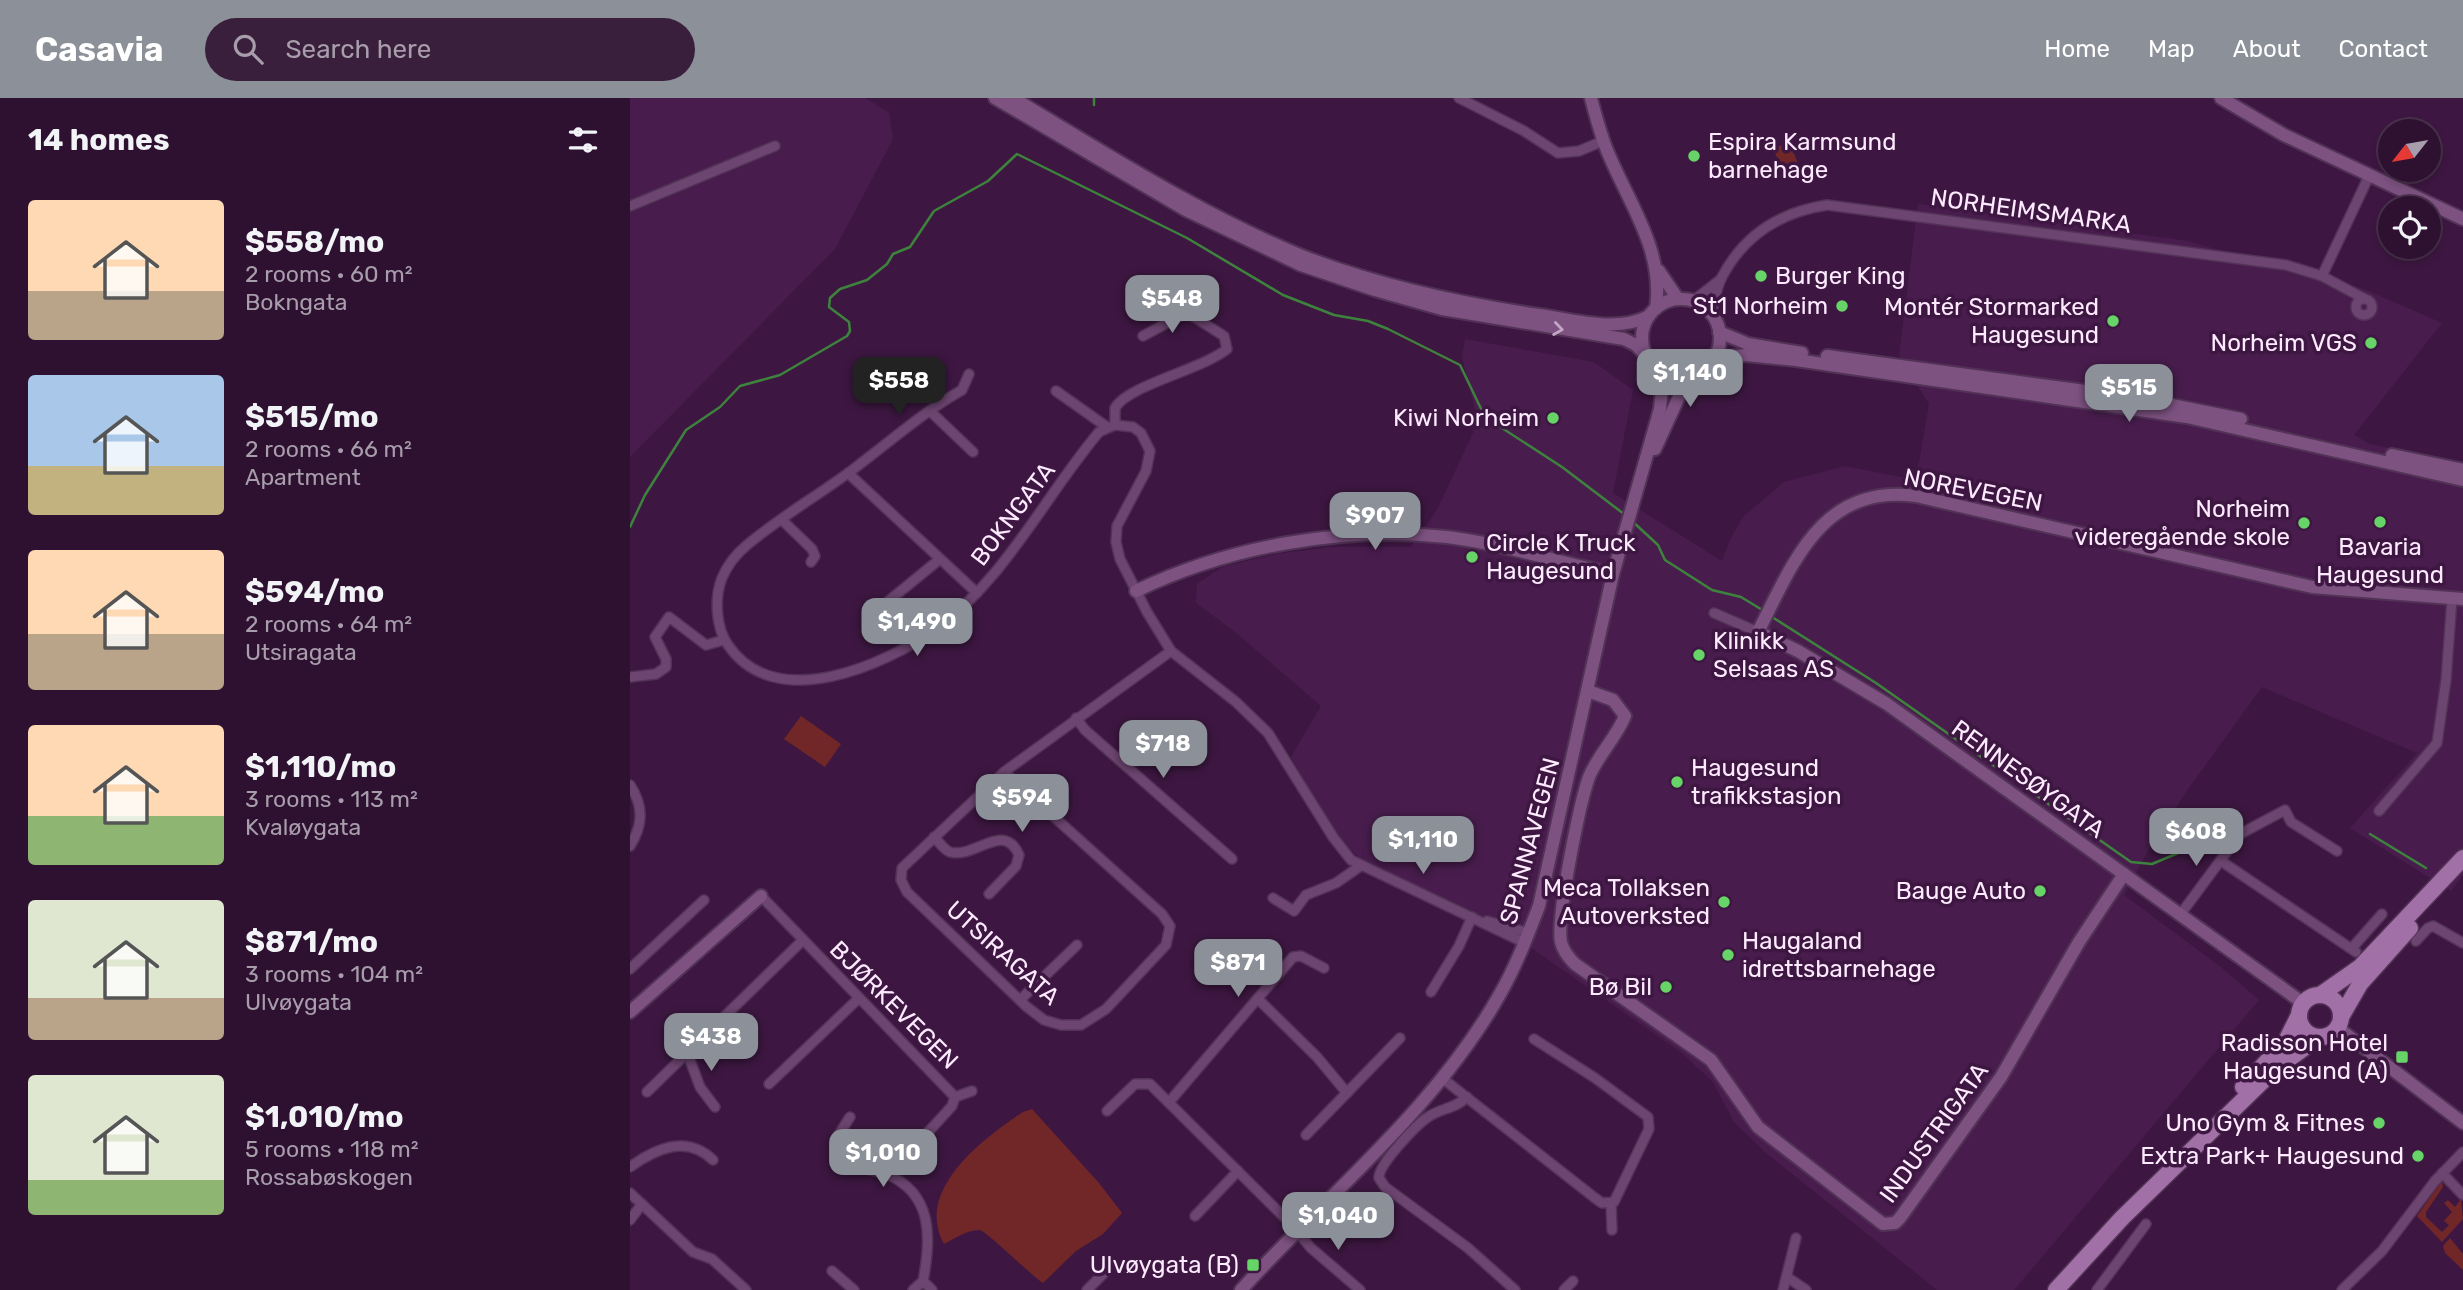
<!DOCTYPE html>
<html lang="en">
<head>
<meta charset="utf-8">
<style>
	body { margin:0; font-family:Rubik,sans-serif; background:#3a1f3d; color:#f1f3f6; height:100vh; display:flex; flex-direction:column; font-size:26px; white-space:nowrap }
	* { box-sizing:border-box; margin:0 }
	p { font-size:23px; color:#a79dab }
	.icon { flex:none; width:38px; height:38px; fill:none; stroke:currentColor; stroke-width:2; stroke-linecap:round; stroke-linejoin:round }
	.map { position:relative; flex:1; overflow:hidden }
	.sheet { display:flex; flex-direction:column; background:#2e1131; width:630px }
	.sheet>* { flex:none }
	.needle { width:46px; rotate:239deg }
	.tools { position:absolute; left:1748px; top:21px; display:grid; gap:14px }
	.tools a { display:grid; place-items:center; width:63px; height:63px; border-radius:50%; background:#2e1131; box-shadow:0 4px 10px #0003,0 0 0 2px #49314d; font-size:35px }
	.price { position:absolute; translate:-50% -60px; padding:0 16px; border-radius:14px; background:#8c9099; color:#fff; font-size:23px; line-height:46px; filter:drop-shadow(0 2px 4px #0008) }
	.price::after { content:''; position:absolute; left:50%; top:42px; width:21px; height:16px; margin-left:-10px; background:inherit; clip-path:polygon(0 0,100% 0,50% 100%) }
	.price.on { background:#222; color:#fff }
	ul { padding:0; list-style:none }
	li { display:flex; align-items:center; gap:21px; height:175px; padding:0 28px }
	li span { display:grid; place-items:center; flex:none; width:196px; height:140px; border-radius:7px; color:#555 }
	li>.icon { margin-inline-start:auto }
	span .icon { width:84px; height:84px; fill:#fffc; stroke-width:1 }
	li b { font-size:30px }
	h2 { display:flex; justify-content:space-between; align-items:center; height:84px; padding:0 28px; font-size:30px }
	header { display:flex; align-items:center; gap:42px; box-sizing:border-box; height:98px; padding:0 35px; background:#8c9099; color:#fff }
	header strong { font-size:33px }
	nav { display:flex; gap:38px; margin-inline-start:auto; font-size:24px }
	.search { width:490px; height:63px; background:#3a1f3d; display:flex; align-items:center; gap:18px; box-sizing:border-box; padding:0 24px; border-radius:38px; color:#a79dab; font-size:26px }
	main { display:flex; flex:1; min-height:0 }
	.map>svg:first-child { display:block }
	.built { fill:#481d4d }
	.green { fill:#712727 }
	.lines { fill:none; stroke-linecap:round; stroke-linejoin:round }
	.stream { stroke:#3e833d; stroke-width:2.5 }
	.street-casing { stroke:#523356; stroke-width:12 }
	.secondary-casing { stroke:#523356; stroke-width:16 }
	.highway-casing { stroke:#523356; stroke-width:19 }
	.street { stroke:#6d4571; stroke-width:9 }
	.secondary { stroke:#7d5281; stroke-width:12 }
	.highway { stroke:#a170a6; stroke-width:16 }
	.oneway { stroke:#c3a6c6 }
	.poi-dot { fill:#66d466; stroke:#3d1741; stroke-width:2.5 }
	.labels { text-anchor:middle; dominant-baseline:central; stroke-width:7; stroke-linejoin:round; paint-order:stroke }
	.poi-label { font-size:24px; fill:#fdeafe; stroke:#3d1741; text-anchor:end }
	.street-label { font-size:24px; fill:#fdeafe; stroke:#3d1741 }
</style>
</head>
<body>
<header>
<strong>Casavia</strong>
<div class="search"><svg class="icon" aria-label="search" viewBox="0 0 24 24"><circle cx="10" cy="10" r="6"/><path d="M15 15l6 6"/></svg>Search here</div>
<nav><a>Home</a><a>Map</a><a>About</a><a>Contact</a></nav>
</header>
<main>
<section class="sheet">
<h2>14 homes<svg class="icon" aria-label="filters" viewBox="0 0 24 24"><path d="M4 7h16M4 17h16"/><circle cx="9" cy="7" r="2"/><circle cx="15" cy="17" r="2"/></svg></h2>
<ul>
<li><span style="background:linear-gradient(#ffd9b3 65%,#b9a48a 0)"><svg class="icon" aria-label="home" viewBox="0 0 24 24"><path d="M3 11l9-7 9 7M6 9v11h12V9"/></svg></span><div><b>$558/mo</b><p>2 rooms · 60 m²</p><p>Bokngata</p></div></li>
<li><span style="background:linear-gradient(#a9c7e8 65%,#c2b280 0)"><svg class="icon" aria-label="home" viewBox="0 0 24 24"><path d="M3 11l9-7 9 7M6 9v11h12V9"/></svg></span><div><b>$515/mo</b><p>2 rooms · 66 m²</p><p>Apartment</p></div></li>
<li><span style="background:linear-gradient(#ffd9b3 60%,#b9a48a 0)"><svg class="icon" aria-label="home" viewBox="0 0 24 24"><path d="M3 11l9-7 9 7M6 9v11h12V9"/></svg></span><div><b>$594/mo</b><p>2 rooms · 64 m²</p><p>Utsiragata</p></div></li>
<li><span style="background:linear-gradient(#ffd9b3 65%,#8fb573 0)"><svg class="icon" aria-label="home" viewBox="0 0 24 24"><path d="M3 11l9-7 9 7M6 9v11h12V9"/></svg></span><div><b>$1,110/mo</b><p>3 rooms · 113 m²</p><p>Kvaløygata</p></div></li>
<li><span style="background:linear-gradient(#dfe7d0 70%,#b9a48a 0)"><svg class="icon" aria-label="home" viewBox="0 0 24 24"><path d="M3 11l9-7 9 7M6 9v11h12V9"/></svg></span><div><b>$871/mo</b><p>3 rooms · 104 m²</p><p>Ulvøygata</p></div></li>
<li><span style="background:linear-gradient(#dfe7d0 75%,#8fb573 0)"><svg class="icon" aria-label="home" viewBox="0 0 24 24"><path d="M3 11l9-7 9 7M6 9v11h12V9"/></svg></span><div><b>$1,010/mo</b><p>5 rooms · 118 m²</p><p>Rossabøskogen</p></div></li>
</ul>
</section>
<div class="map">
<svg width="1833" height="1192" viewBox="0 0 1833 1192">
	<rect width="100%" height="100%" fill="#3d1741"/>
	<g class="built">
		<path d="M0,0H235L259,15L263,41L205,151L0,359Z"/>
		<path d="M1288,106L1558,143L1627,163L1669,170L1734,191L1812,225L1724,337L1740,346L1833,365V777L1821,793L1720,730L1787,655L1632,589L1558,691L1518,753L1494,797L1592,870L1629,902L1384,1192H1307L1135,1054L1104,1024L1083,984L1052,955L897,847L797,805L734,764L704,735L661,659L691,608L604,533L566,505L567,486L592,469L646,456L701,449H781L807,412L848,324L832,259L835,241L964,264L1003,292L983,395L1092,463L1100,442L1113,419L1154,384L1215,368L1286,382L1299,306L1269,258Z"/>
	</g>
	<g class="green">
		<path d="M1159,44L1170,70L1157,81L1143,51Z"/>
		<path d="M171,618L211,646L195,669L154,641Z"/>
		<path d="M402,1011L469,1085L492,1115L473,1136L446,1153L413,1185C401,1177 356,1133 350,1132C338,1131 324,1141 314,1146C284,1092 354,1040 393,1014Z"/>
		<path d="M1812,1083L1813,1089L1796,1114V1119L1812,1134L1819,1127L1814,1123L1822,1114L1814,1105L1818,1102L1825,1109L1831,1101L1833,1121L1812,1144L1787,1118Z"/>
		<path d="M1820,1140L1833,1156V1172L1815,1155L1813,1148Z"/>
	</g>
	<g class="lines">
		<g class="stream">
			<path d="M464,7V0"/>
			<path d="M1002,423L1028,447L1035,462L1082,492L1111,499L1134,513"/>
			<path d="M0,429L15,397L56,332L90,309L110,288L150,277L217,238L220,233L219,224L199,209L200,200L210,191L237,182L257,166L263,156L280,149L304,113L358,83L387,56L557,140L653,197L704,217L738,223L758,231L830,267L855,319L932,369L994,416"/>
			<path d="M1142,519L1246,585L1501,764L1522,766L1560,750"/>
			<path d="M1740,736L1796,770"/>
		</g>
		<g class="street-casing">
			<g id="street">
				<path d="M829,0L894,33L928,55L949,53L973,43"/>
				<path d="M0,108L145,48"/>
				<path d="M1692,178L1739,78"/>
				<circle cx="1734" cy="209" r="8"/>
				<path d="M1063,203L1091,181"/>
				<path d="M1081,216C1085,204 1086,190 1092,179C1114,137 1151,114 1197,107L1656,167L1692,178L1735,201"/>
				<path d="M513,238L559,213"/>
				<path d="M339,276L332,292C293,314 257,346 221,373C187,398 149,420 117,447C106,456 97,468 92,480C84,500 86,530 98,547C145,616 254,568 307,530C376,480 415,398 469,334L485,327L503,329L511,335L520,353L516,373L487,428L486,444L490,461L517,514L541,553L606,604L638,635L703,739L721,762L895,845"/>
				<path d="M426,293L477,329"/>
				<path d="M301,314L343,354"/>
				<path d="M485,327V310C498,287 571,272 597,251L594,238L564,219L550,198"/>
				<path d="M218,375L347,495"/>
				<path d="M152,422L182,451L185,458L181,464"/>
				<path d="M250,510L310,461"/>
				<path d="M1084,515L1128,534"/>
				<path d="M0,579L26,576L36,569V561L25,539L39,519L76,547L94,542"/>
				<path d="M446,620L455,632L602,761"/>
				<path d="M374,674L532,816L540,828L536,847L476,911L451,927H431L414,922L397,909L277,794L271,782L272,770L374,674L541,553"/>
				<path d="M0,687C14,709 13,727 0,748"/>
				<path d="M1749,713L1807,645L1816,582L1822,501"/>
				<path d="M304,739C309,744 314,752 320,754C345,761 374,722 389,757L386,768L359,796"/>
				<path d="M1591,763L1726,854"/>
				<path d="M131,798L325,999L322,1008L259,1077"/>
				<path d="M643,800L664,813L676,797L706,785L729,769"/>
				<path d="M1550,817L1610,736L1655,712L1661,724L1707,753"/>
				<path d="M857,823L899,835"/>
				<path d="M1786,843L1798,830L1803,828L1833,845"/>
				<path d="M1722,850L1752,816"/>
				<path d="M0,871L74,802"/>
				<path d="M801,894L829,848L842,819"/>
				<path d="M628,901L687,959L717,995"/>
				<path d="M390,902L447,847"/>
				<path d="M57,954L70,989L85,1009"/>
				<path d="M812,980L965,1100L972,1105L984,1104L1019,1031L1018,1019L965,980L904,941"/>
				<path d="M139,986L229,900"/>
				<path d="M17,994L173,842"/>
				<path d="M325,999L342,993"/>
				<path d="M837,999C825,1011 811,1010 798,1019C786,1027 748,1067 749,1080L755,1089L838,1150L885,1192"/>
				<path d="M540,1003L663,859L671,858L694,870"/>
				<path d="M477,1013L505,986H520L660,1125L681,1150L730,1192"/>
				<path d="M220,1019L206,1041L209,1061L214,1066C228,1070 242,1071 256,1076C304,1095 301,1142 293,1183L302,1192"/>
				<path d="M676,1037L770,940"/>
				<path d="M0,1069C25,1051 56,1036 83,1062"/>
				<path d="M1812,1075L1833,1097"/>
				<path d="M0,1095L63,1154L82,1161L116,1192"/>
				<path d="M981,1105L982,1132"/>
				<path d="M565,1118L608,1073"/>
				<path d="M0,1122L12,1106"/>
				<path d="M202,1173L224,1192"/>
				<path d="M1157,1179L1176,1192"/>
				<path d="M283,1192L293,1183"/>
				<path d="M457,1192L474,1175"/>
				<path d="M934,1192L943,1183"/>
				<path d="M1153,1192L1166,1140"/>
				<path d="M1467,1192L1516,1126"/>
				<path d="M1712,1192L1752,1153L1805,1083L1833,1054"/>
			</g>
		</g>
		<g class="secondary-casing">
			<g id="secondary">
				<path d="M365,0L556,112L671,167L745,192L812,211L994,241L1006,247L1017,259"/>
				<path d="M383,0C477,56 570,116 672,158C749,188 828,205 909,217C944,222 986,235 1019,218"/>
				<path d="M961,0C966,19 971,39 979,57C1000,107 1034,153 1026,210"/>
				<path d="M1591,0L1654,37L1833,121"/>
				<path d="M1029,173L1048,201"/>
				<circle cx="1051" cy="240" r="39"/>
				<path d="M1089,234L1118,246L1172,255"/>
				<path d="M1197,258L1507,300L1611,321"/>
				<path d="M1084,261L1116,257L1166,262L1557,319L1833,382"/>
				<path d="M1025,351L1058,279"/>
				<path d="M1762,357L1833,372"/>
				<path d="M506,493C600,448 713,428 817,439C873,446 928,464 983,476"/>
				<path d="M958,593L983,602L995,618C986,640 968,657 959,679C950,704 926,820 931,844C933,853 939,860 945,866L1081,962L1128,1029L1253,1126L1265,1125L1270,1120L1371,979L1449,844L1494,776"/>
				<path d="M1673,905L1257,606L1168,553L1128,534C1164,463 1192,386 1286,398L1682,489L1833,501"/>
				<path d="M0,914L131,798"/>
				<path d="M1708,930L1833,1025"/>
				<path d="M611,1192C698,1096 806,1010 870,896C886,868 897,839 909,808L983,476L1030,311L1032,289L1029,273"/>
			</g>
		</g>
		<g class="highway-casing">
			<g id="highway">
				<circle cx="1690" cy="918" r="21"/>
				<path d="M1690,897L1730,869L1833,760"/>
				<path d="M1711,919L1730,886L1780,830"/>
				<path d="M1613,989L1656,943L1669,917"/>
				<path d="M1426,1192L1492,1120L1644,972L1689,939"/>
			</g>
		</g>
		<use href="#street" class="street"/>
		<use href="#secondary" class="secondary"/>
		<use href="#highway" class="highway"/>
	</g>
	<defs><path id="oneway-chevron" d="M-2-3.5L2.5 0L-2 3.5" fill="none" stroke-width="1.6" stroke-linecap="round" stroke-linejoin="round" transform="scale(1.75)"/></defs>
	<use class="oneway" href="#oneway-chevron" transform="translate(928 231) rotate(8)"/>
	<g class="poi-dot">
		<circle cx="1064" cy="58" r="7"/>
		<circle cx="1131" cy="178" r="7"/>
		<circle cx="1212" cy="208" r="7"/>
		<circle cx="1483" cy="223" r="7"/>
		<circle cx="1741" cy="245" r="7"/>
		<circle cx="923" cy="320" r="7"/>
		<circle cx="1750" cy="424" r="7"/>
		<circle cx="1674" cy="425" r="7"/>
		<circle cx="842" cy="459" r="7"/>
		<circle cx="1069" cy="557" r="7"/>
		<circle cx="1047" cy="684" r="7"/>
		<circle cx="1410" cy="793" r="7"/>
		<circle cx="1094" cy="804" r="7"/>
		<circle cx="1098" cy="857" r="7"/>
		<circle cx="1036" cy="889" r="7"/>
		<rect x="1765" y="952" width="14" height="14" rx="3.5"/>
		<circle cx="1749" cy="1025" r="7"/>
		<circle cx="1788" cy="1058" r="7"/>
		<rect x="616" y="1160" width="14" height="14" rx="3.5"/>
	</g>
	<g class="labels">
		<g class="poi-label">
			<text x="1078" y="44" text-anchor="start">Espira Karmsund<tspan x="1078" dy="28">barnehage</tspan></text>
			<text x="1145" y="178" text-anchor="start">Burger King</text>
			<text x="1198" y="208">St1 Norheim</text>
			<text x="1469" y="209">Montér Stormarked<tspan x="1469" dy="28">Haugesund</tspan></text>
			<text x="1727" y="245">Norheim VGS</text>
			<text x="909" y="320">Kiwi Norheim</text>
			<text x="1660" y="411">Norheim<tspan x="1660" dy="28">videregående skole</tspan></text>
			<text x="856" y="445" text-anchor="start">Circle K Truck<tspan x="856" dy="28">Haugesund</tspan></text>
			<text x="1750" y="449" text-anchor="middle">Bavaria<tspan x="1750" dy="28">Haugesund</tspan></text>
			<text x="1083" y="543" text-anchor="start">Klinikk<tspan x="1083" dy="28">Selsaas AS</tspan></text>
			<text x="1061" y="670" text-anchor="start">Haugesund<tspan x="1061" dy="28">trafikkstasjon</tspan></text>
			<text x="1080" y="790">Meca Tollaksen<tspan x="1080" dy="28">Autoverksted</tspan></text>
			<text x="1396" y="793">Bauge Auto</text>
			<text x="1112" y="843" text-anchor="start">Haugaland<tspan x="1112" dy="28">idrettsbarnehage</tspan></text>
			<text x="1022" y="889">Bø Bil</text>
			<text x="1758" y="945">Radisson Hotel<tspan x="1758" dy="28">Haugesund (A)</tspan></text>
			<text x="1735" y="1025">Uno Gym &amp; Fitnes</text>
			<text x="1774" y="1058">Extra Park+ Haugesund</text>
			<text x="609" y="1167">Ulvøygata (B)</text>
		</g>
		<g class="street-label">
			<text transform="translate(1401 113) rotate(8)">NORHEIMSMARKA</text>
			<text transform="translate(1343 392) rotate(11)">NOREVEGEN</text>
			<text transform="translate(383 416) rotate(-53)">BOKNGATA</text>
			<text transform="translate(1398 681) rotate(36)">RENNESØYGATA</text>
			<text transform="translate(900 743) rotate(-75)">SPANNAVEGEN</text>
			<text transform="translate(373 855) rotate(42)">UTSIRAGATA</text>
			<text transform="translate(264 907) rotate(45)">BJØRKEVEGEN</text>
			<text transform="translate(1304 1035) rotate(-54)">INDUSTRIGATA</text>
		</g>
	</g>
</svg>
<div class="tools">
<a><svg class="needle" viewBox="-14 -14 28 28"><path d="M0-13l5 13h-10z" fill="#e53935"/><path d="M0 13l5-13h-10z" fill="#a79dab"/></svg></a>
<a><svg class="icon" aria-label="locate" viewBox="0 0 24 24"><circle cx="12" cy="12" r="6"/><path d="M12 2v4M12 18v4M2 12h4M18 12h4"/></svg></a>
</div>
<b class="price" style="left:542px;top:237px">$548</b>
<b class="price" style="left:1060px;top:311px">$1,140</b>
<b class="price on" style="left:269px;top:319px">$558</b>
<b class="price" style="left:1499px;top:326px">$515</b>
<b class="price" style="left:745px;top:454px">$907</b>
<b class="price" style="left:287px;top:560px">$1,490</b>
<b class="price" style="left:533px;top:682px">$718</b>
<b class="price" style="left:392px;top:736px">$594</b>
<b class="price" style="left:1566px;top:770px">$608</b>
<b class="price" style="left:793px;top:778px">$1,110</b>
<b class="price" style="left:608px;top:901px">$871</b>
<b class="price" style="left:81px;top:975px">$438</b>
<b class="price" style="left:253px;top:1091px">$1,010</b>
<b class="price" style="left:708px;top:1154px">$1,040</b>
</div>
</main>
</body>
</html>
